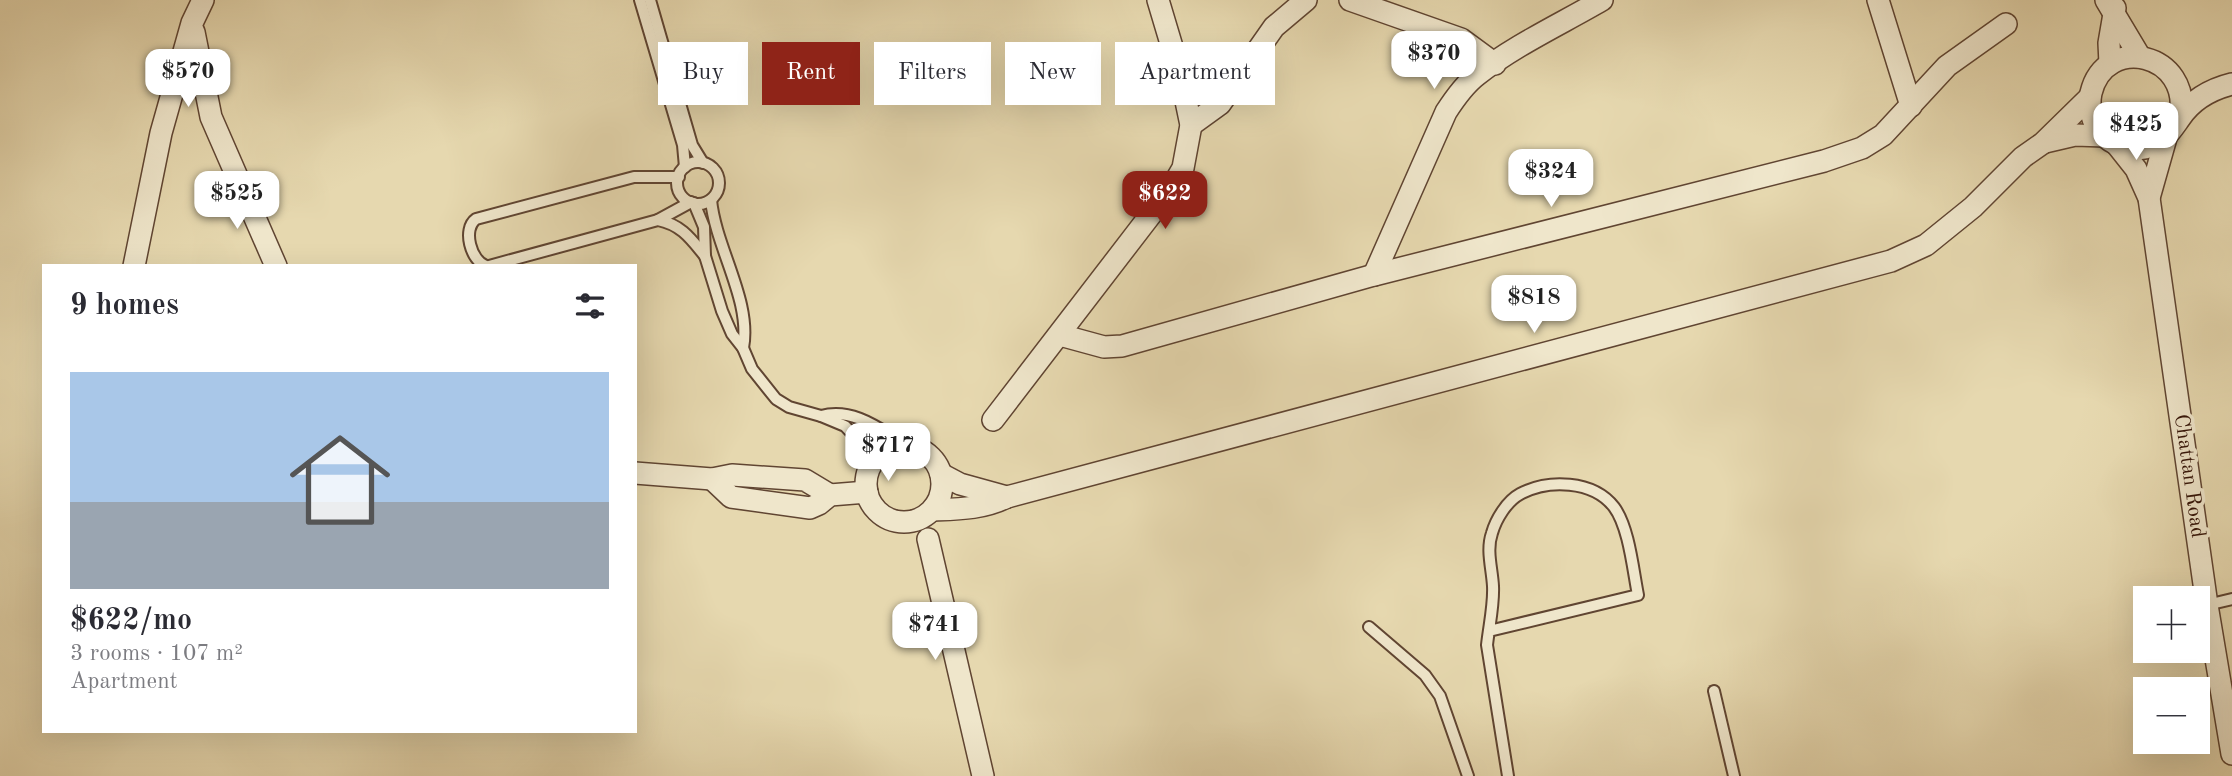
<!DOCTYPE html>
<html lang="en">
<head>
<meta charset="utf-8">
<style>
	body { margin:0; font-family:"Old Standard TT",serif; background:#f7f7f7; color:#2b2b33; height:100vh; display:flex; flex-direction:column; font-size:26px; white-space:nowrap }
	* { box-sizing:border-box; margin:0 }
	p { font-size:23px; color:#7c7c81 }
	.icon { flex:none; width:38px; height:38px; fill:none; stroke:currentColor; stroke-width:2; stroke-linecap:round; stroke-linejoin:round }
	.map { position:relative; flex:1; overflow:hidden }
	.panel { position:absolute; left:42px; top:264px; width:595px; height:469px; display:flex; flex-direction:column; background:#fff; border-radius:0px; box-shadow:0 7px 28px #0002 }
	.panel>* { flex:none }
	.hud { position:absolute; left:658px; top:42px; width:665px; height:63px; display:flex; gap:14px }
	.tools { position:absolute; left:2133px; top:586px; display:grid; gap:14px }
	.tools a { display:grid; place-items:center; width:77px; height:77px; border-radius:0px; background:#fff; box-shadow:0 7px 28px #0002; font-size:35px }
	.price { position:absolute; translate:-50% -60px; padding:0 16px; border-radius:14px; background:#fff; color:#222; font-size:23px; line-height:46px; filter:drop-shadow(0 2px 4px #0008) }
	.price::after { content:''; position:absolute; left:50%; top:42px; width:21px; height:16px; margin-left:-10px; background:inherit; clip-path:polygon(0 0,100% 0,50% 100%) }
	.price.selected { background:#8f2418; color:#fff }
	ul { padding:0; list-style:none }
	li { display:grid; align-content:center; gap:14px; height:371px; padding:0 28px }
	li span { display:grid; place-items:center; height:217px; border-radius:0px; color:#555 }
	li>.icon { margin-inline-start:auto }
	span .icon { width:126px; height:126px; fill:#fffc; stroke-width:1 }
	li b { font-size:30px }
	h2 { display:flex; justify-content:space-between; align-items:center; height:84px; padding:0 28px; font-size:30px }
	.pill { padding:0 24px; border-radius:0px; background:#fff; box-shadow:0 7px 28px #0002; font-size:24px; line-height:63px }
	.pill.selected { background:#8f2418; color:#fff }
	.map>svg:first-child { display:block }
	.lines { fill:none; stroke-linecap:round; stroke-linejoin:round }
	.lane-casing { stroke:#604532; stroke-width:14 }
	.street-casing { stroke:#604532; stroke-width:24 }
	.lane { stroke:#efe6cb; stroke-width:10 }
	.street { stroke:#efe6cb; stroke-width:21 }
	.labels { text-anchor:middle; dominant-baseline:central; stroke-width:7; stroke-linejoin:round; paint-order:stroke }
	.street-label { font-size:21px; fill:#341408; stroke:#efe6cb }
</style>
</head>
<body>
<div class="map">
<svg width="2232" height="776" viewBox="0 0 2232 776">
	<rect width="100%" height="100%" fill="#e6d8af"/>
	<filter id="stains"><feTurbulence type="fractalNoise" baseFrequency=".00286" numOctaves="4"/><feColorMatrix values="0 0 0 0 .2 0 0 0 0 .09 0 0 0 0 .02 0 0 0 .5 -.17"/></filter>
	<radialGradient id="worn" r=".72"><stop offset=".6" stop-color="#630" stop-opacity="0"/><stop offset="1" stop-color="#630" stop-opacity=".3"/></radialGradient>
	<g class="lines">
		<g class="lane-casing">
			<g id="lane">
				<path d="M640,0L683,145L685,167"/>
				<path d="M650,0L692,145L703,163"/>
				<circle cx="698" cy="183" r="21"/>
				<path d="M711,200C716,249 752,301 743,348"/>
				<path d="M694,203L704,227L705,256L722,311L732,334L743,348L752,369L776,399L789,407L821,416L845,426L863,445L872,464"/>
				<path d="M658,220L691,202"/>
				<path d="M486,266C471,261 462,229 476,219L634,177H679"/>
				<path d="M489,266L658,220C682,225 691,239 705,256"/>
				<path d="M821,416C855,407 882,431 910,447"/>
				<path d="M2207,605L2232,599"/>
				<path d="M1369,627L1425,675L1440,696L1468,776"/>
				<path d="M1489,631L1638,595C1633,570 1629,527 1614,507C1593,480 1548,479 1520,494C1507,501 1496,519 1492,533C1486,550 1492,568 1493,586C1494,605 1489,626 1487,645L1508,776"/>
				<path d="M1714,691L1734,776"/>
			</g>
		</g>
		<g class="street-casing">
			<g id="street">
				<path d="M1350,0L1461,39L1495,64"/>
				<path d="M1878,0L1911,106"/>
				<path d="M2106,0L2140,57"/>
				<path d="M194,32L211,117L276,266"/>
				<path d="M2110,64L2109,43L2115,8"/>
				<path d="M2180,118C2193,53 2105,33 2091,93C2088,107 2092,122 2101,133C2112,145 2129,151 2145,148C2163,144 2170,132 2180,118C2192,100 2212,89 2232,84"/>
				<path d="M1191,125L1220,104L1274,27L1306,0"/>
				<path d="M2045,142L2075,135L2105,136"/>
				<path d="M2117,145L2136,169L2149,198L2207,605L2232,754"/>
				<path d="M2149,198L2166,138"/>
				<path d="M134,266L161,133L192,23L203,0"/>
				<path d="M1374,275L1446,112C1455,98 1464,85 1477,75C1515,45 1561,24 1602,0"/>
				<path d="M1060,335L1104,347L1122,346L1374,275L1824,161L1862,148L1883,135L1947,66L2006,24"/>
				<path d="M993,420L1172,187L1183,168L1191,125L1181,77L1158,0"/>
				<circle cx="904" cy="484" r="38"/>
				<path d="M635,473L712,479L732,475L805,480L830,495"/>
				<path d="M941,474L960,484L1007,497"/>
				<path d="M712,479L731,497L810,508L819,504L830,495L867,492"/>
				<path d="M933,510C959,509 983,509 1007,497L1891,261L1926,245L1973,207L2023,157L2043,143L2090,97"/>
				<path d="M928,539L983,776"/>
			</g>
		</g>
		<use href="#lane" class="lane"/>
		<use href="#street" class="street"/>
	</g>
	<g class="labels">
		<g class="street-label">
			<text transform="translate(2189 476) rotate(82)">Chattan Road</text>
		</g>
	</g>
	<rect width="100%" height="100%" filter="url(#stains)"/>
	<rect width="100%" height="100%" fill="url(#worn)"/>
</svg>
<div class="tools">
<a>+</a>
<a>−</a>
</div>
<b class="price" style="left:1434px;top:91px">$370</b>
<b class="price" style="left:188px;top:109px">$570</b>
<b class="price" style="left:2136px;top:162px">$425</b>
<b class="price" style="left:1551px;top:209px">$324</b>
<b class="price" style="left:237px;top:231px">$525</b>
<b class="price selected" style="left:1165px;top:231px">$622</b>
<b class="price" style="left:1534px;top:335px">$818</b>
<b class="price" style="left:888px;top:483px">$717</b>
<b class="price" style="left:935px;top:662px">$741</b>
<div class="hud">
<a class="pill">Buy</a>
<a class="pill selected">Rent</a>
<a class="pill">Filters</a>
<a class="pill">New</a>
<a class="pill">Apartment</a>
</div>
<section class="panel">
<h2>9 homes<svg class="icon" aria-label="filters" viewBox="0 0 24 24"><path d="M4 7h16M4 17h16"/><circle cx="9" cy="7" r="2"/><circle cx="15" cy="17" r="2"/></svg></h2>
<ul>
<li><span style="background:linear-gradient(#a9c7e8 60%,#9aa5b1 0)"><svg class="icon" aria-label="home" viewBox="0 0 24 24"><path d="M3 11l9-7 9 7M6 9v11h12V9"/></svg></span><div><b>$622/mo</b><p>3 rooms · 107 m²</p><p>Apartment</p></div></li>
</ul>
</section>
</div>
</body>
</html>
